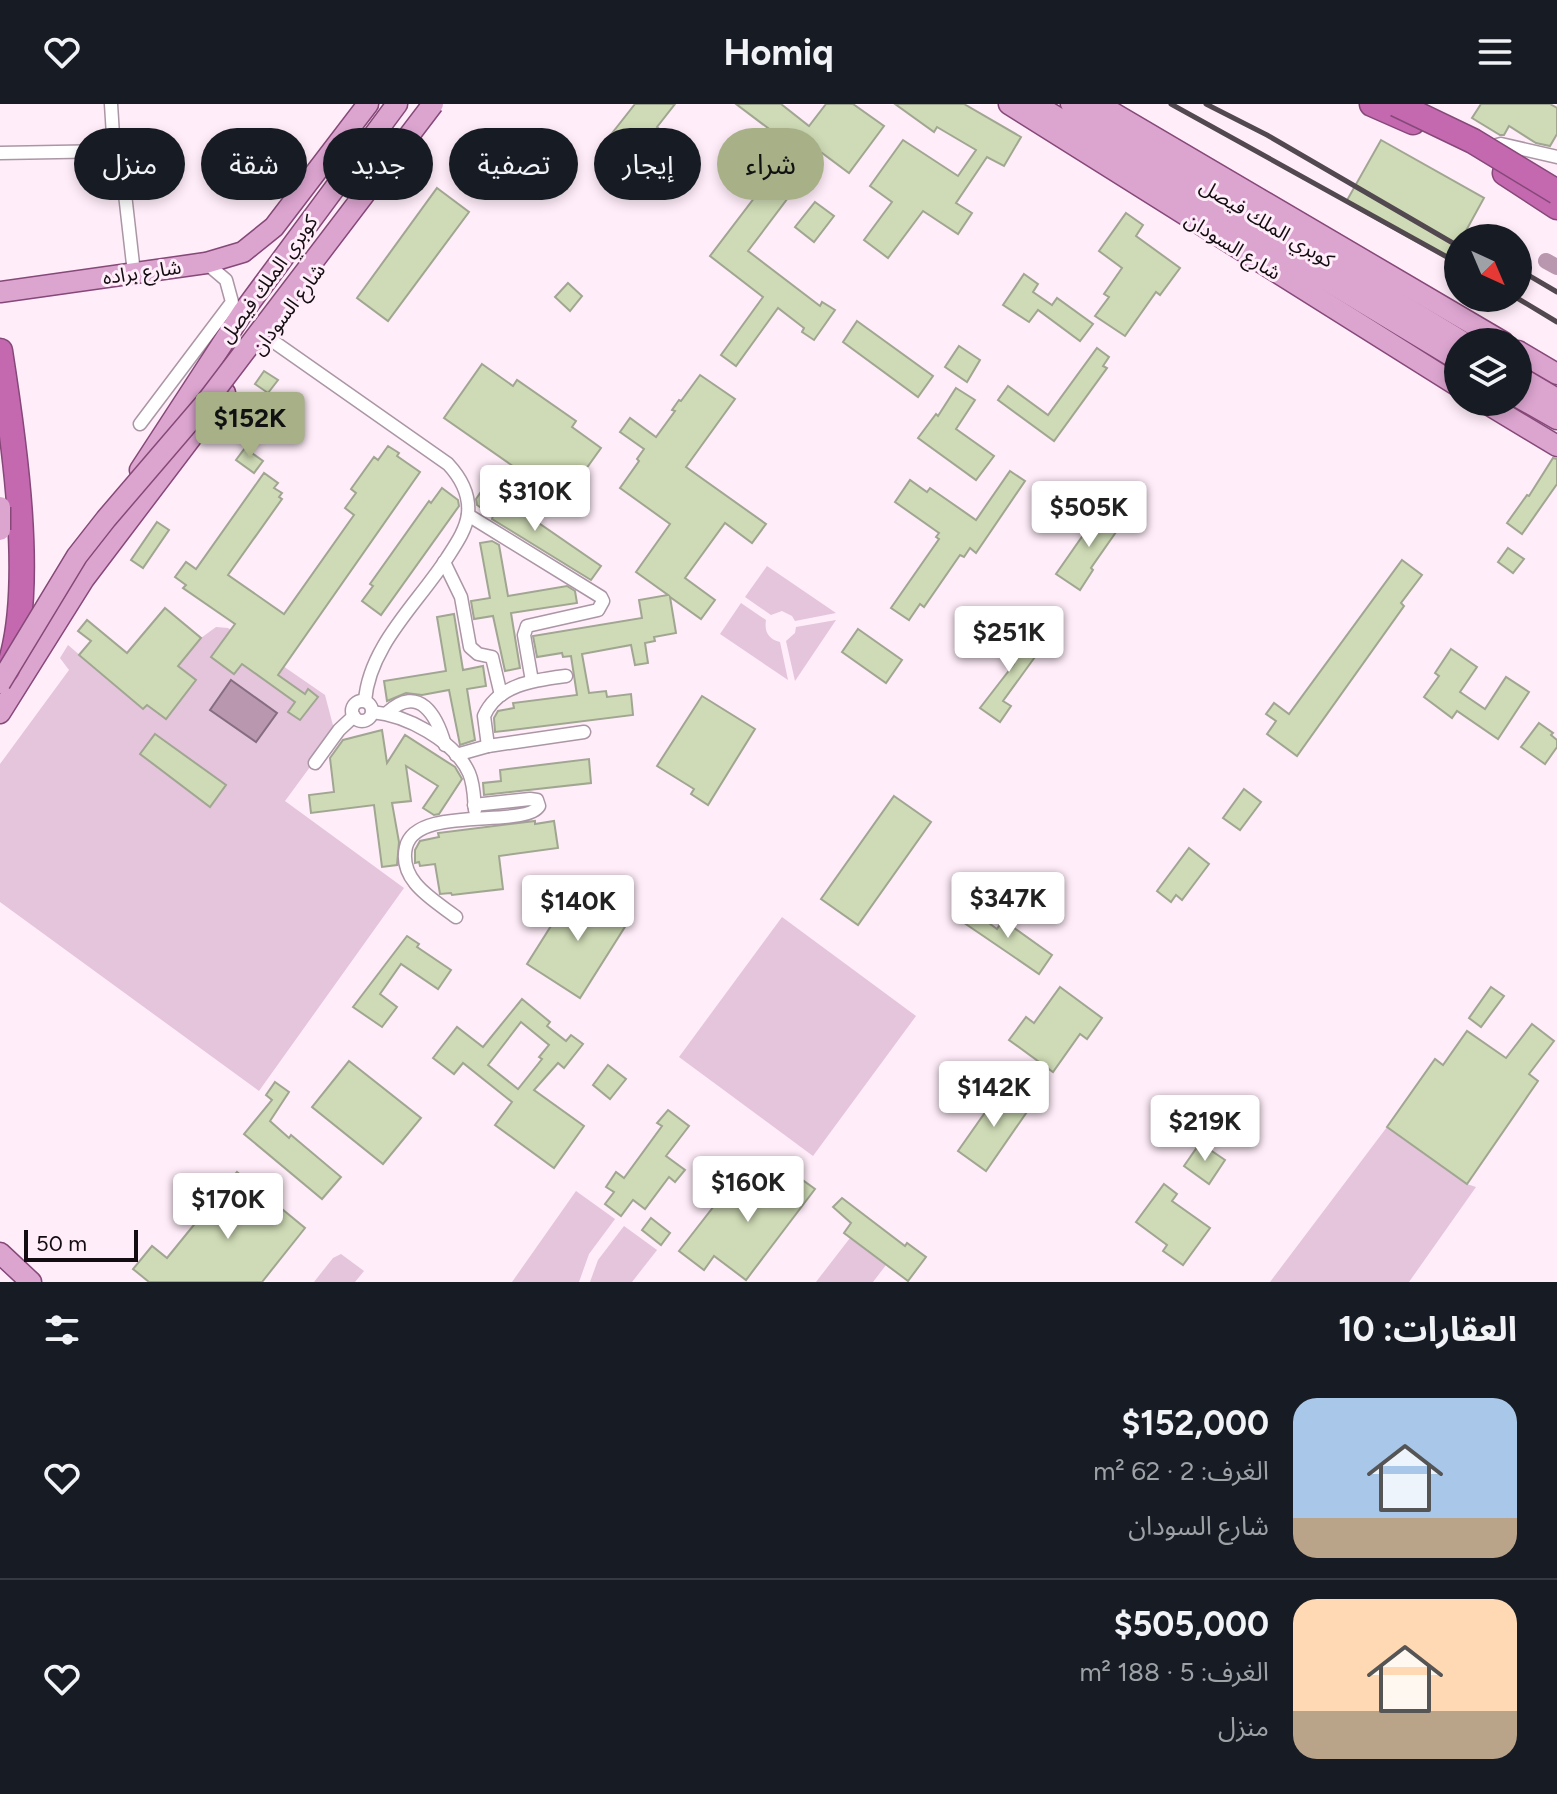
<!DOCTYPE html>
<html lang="ar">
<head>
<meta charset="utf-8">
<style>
	body { margin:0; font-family:Figtree,"Noto Sans Arabic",sans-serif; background:#242831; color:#f1f3f6; direction:rtl; height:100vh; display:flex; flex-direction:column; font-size:30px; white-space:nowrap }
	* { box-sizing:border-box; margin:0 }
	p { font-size:26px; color:#9ea1a6 }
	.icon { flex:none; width:44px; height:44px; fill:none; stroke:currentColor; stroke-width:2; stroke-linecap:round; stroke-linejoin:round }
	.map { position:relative; height:1178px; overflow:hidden; direction:ltr }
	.side { display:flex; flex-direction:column; background:#171b24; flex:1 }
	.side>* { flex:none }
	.guide { position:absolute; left:24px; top:24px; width:800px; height:72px; direction:rtl; display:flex; gap:16px }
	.needle { width:52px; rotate:136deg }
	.buttons { position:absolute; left:1444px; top:120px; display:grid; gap:16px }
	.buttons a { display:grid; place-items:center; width:88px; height:88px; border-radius:50%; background:#171b24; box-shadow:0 4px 12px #0003; font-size:40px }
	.scale { position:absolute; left:24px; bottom:20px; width:114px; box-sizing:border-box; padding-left:8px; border:4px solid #130c11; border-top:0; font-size:22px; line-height:28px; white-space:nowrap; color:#130c11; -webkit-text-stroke:6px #ffedf9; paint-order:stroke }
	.price { position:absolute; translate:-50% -68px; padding:0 18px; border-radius:8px; background:#fff; color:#222; font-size:26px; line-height:52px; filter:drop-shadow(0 2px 4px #0008) }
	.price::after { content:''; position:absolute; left:50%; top:48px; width:24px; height:18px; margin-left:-12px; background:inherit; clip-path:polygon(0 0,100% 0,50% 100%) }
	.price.selected { background:#a7b087; color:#111 }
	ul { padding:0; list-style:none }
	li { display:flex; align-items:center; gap:24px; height:200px; padding:0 40px }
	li+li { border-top:2px solid #363941 }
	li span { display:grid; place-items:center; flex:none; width:224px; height:160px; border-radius:24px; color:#555 }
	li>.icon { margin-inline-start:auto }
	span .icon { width:96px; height:96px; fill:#fffc; stroke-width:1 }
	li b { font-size:34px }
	h2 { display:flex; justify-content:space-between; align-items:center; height:96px; padding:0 40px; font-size:34px }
	.pill { padding:0 28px; border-radius:36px; background:#171b24; box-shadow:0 4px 12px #0003; font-size:28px; line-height:72px }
	.pill.selected { background:#a7b087; color:#111 }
	header { display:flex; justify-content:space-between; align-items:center; height:104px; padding:0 40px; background:#171b24; font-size:36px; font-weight:700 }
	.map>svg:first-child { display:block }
	.green { fill:#e4c5dc }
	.water { fill:#b897af; stroke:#866d80; stroke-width:2 }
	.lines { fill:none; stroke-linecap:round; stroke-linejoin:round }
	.canal { stroke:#b897af; stroke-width:16 }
	.building { fill:#cfdbb6; stroke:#a0a691; stroke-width:2; fill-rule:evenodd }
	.street-casing { stroke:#ab96a5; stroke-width:15 }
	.primary-casing { stroke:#864878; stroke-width:23 }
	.highway-casing { stroke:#864878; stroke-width:27 }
	.street { stroke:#fff; stroke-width:12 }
	.primary { stroke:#dca5d0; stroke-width:20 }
	.highway { stroke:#c469b0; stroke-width:24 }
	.rail { stroke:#52484f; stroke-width:5 }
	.primary-bridge-casing { stroke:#864878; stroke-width:23; stroke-linecap:butt }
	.highway-bridge-casing { stroke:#864878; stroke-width:27; stroke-linecap:butt }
	.primary-bridge { stroke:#dca5d0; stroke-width:20 }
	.highway-bridge { stroke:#c469b0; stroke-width:24 }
	.labels { text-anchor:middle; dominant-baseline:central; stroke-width:6; stroke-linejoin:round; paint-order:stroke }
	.street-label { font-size:20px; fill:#130c11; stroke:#ffedf9 }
</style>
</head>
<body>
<header><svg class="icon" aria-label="menu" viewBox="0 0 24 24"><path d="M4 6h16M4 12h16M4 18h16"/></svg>Homiq<svg class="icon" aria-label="heart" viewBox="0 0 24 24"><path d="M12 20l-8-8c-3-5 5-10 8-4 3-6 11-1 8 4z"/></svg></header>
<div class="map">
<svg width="1557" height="1178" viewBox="0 0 1557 1178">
	<rect width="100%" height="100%" fill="#ffedf9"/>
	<g class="green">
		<path d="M767,462L836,509L795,517L792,512L782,507L771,511L745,493Z"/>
		<path d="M741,499L766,516C764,528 769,535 780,538L788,576L720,530Z"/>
		<path d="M836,516L795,577L786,537L795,529L796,523Z"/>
		<path d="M216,523L228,524L325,591L335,629L285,697L404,784L259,987L0,798V660L69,566L60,554L68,541L143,605L201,534Z"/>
		<path d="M782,813L916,912L813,1052L679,953Z"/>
		<path d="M1387,1023L1467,1080L1476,1083L1409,1178H1270Z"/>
		<path d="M576,1087L615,1115L589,1150L579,1178H512Z"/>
		<path d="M624,1122L657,1146L632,1178H590L598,1156Z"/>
		<path d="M850,1134L886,1161L873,1178H816Z"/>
		<path d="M341,1150L364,1167L355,1178H314L333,1154Z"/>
	</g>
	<path class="water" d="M231,576L277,609L256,638L210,606Z"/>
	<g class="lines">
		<path class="canal" d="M1546,157L1557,163"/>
	</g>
	<g class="building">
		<path d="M635,0H675L657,23L664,29L649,49L642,43L628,62L602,42Z"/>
		<path d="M736,0H781L809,22L826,0H853L884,22L849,69L822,49L748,147L820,202L822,198L835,206L814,236L802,228L804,224L778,204L736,262L721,251L763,193L710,152L793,43Z"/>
		<path d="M895,0H964L1021,33L1004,62L987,53L956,99L972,109L958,130L923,107L888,154L864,136L892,98L870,82L903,36L958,72L976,46L937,23L934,28Z"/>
		<path d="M1481,0H1550L1557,4V30L1550,42L1536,39L1509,22L1504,31H1500L1472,14Z"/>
		<path d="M1381,36L1484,94L1462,134H1458V140L1449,156L1346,98Z"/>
		<path d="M437,84L469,108L388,217L357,194Z"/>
		<path d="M815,98L834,112L814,138L795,123Z"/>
		<path d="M1126,109L1143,121L1136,132L1180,164L1160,191L1156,188L1125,232L1095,212L1109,193L1104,190L1122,164L1099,147Z"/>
		<path d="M1024,170L1038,180L1033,188L1052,201L1057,194L1093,220L1080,237L1038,206L1029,218L1003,201Z"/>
		<path d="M568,179L582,192L570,207L555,193Z"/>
		<path d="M857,217L933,272L918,293L843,238Z"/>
		<path d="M959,242L980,256L967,278L945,263Z"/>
		<path d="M1097,244L1109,253L1103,262L1107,264L1054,337L998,296L1008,282L1048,311Z"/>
		<path d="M482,260L513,282L517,276L576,317L572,323L601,344L563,397L444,314Z"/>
		<path d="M264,267L278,276L268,289L255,280Z"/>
		<path d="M700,271L735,295L686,363L766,420L752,439L725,419L685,474L715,496L701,515L670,493L676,529L654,533L655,537L645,539L648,559L635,561L631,541L582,550L589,589L606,587L607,593L631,590L633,611L495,628L494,614L498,607L514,604L513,599L577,591L571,552L563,553L562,549L537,553L533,532L642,514L639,496L668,491L636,468L670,420L620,384L639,357L637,355L644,345L620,328L630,314L656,333L675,307L672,306L679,296L681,297Z"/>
		<path d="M956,284L975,296L956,325L994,352L976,376L918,334L936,310L938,312Z"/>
		<path d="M241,300L254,309L245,323L231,314Z"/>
		<path d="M388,342L399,349L397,352L420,368L278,571L305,590L308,585L318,593L300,616L288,608L295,598L242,560L234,570L211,553L235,520L183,484L186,481L175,473L186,458L196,465L264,369L278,379L274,384L282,389L279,393L282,395L228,471L284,510L354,411L345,404L356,389L351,385L374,353L378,356Z"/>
		<path d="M245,344L263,357L254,369L236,356Z"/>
		<path d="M1553,354L1557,355V380L1522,430L1507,419L1527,391L1529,392Z"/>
		<path d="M1010,367L1025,377L976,449L970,444L964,453L960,451L924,503L920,500L909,516L891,504L939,435L936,433L939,429L895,398L910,376L927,388L930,384L976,416Z"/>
		<path d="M485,382L601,462L591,476L492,415L493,412L477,401L476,395Z"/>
		<path d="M442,384L458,396L459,402L381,511L362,497L373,482L370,480L429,397L431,399Z"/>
		<path d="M1102,404L1123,418L1091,464L1093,466L1080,486L1056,470Z"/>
		<path d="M157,418L169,426L143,464L131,456Z"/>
		<path d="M492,437L499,441L508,492L567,482L575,487L577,499L511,509L520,564L505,567L493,512L474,515L471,497L490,494L480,439Z"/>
		<path d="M1508,444L1524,455L1513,469L1498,458Z"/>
		<path d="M1402,456L1422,471L1401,499L1404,502L1297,652L1267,630L1276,617L1266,610L1274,599L1289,610Z"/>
		<path d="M165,504L201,534L178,562L196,576L166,615L147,601L143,605L79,551L91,537L78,527L87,516L127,549Z"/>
		<path d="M454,510L463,566L483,562L486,582L467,585L475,636L460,641L449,586L422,591L406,589L387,597L384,577L446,567L437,513Z"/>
		<path d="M858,525L902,556L886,579L842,548Z"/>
		<path d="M1008,528L1027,542L1030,538L1040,546L1003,597L1011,602L1000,618L980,604L1014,560L995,546Z"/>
		<path d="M1451,545L1477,563L1460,588L1485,605L1506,573L1529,588L1498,635L1457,607L1452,614L1424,593L1439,572L1435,569Z"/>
		<path d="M702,592L755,625L708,701L691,690L694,685L657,662Z"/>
		<path d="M1539,619L1553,629L1551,631L1557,636V643L1545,660L1521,643Z"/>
		<path d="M382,626L387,659L405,631L455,663L462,675L439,710L434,711L423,704L438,682L406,662L411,697L392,699L399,738L397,761L382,763L374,701L311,709L309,691L334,688L330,654L343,636Z"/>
		<path d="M155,630L226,681L210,703L140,650Z"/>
		<path d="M589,655L591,679L484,691L483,679L501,677L500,666Z"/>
		<path d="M1244,685L1261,698L1240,726L1223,714Z"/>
		<path d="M894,692L931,718L858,821L821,795Z"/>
		<path d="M535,717V720L554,717L558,744L499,752L503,785L452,791L451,789L440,790L435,760L420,762L419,758L415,759V746L420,737L439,733L438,729Z"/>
		<path d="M1189,744L1209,760L1182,796L1176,791L1171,798L1157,787Z"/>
		<path d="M575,784L628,818L580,894L527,860Z"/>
		<path d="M966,802L997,825L1003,816L1052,851L1039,870L957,814Z"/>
		<path d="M407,832L419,840L417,843L451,866L438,885L401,860L380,890L397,903L382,923L353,903Z"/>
		<path d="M1060,883L1102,914L1087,935L1080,930L1053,968L1009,936L1026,913L1034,919Z"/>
		<path d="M1491,883L1504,892L1481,923L1469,914Z"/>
		<path d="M522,895L550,918L547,922L566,937L571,931L583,940L564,964L558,959L534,986L584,1022L554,1064L495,1021L512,998L463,959L454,970L433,954L457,923L483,943ZM521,918L549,941L539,953L542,955L518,985L488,961Z"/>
		<path d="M1532,920L1554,937L1529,970L1538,977L1467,1080L1387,1023L1435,955L1443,961L1467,927L1506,954Z"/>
		<path d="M349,957L421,1014L383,1060L312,1003Z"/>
		<path d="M608,961L626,975L610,995L593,981Z"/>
		<path d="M275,978L289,988L270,1017L289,1034L291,1031L341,1073L322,1095L244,1030L272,996L266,991Z"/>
		<path d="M1003,983L1031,1002L986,1067L958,1047Z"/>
		<path d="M668,1006L689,1022L666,1052L685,1066L675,1078L669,1073L645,1105L633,1096L621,1112L605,1100L614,1088L606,1083L616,1068L624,1074L662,1022L657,1019Z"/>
		<path d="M1200,1039L1225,1056L1209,1080L1184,1062Z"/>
		<path d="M779,1059L815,1085L746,1176L714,1152L704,1166L679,1147L725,1088L746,1104Z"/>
		<path d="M237,1068L305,1124L262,1178H149L133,1165L152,1142L167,1154Z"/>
		<path d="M1164,1080L1177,1090L1172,1097L1210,1124L1183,1161L1163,1147L1167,1141L1136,1118Z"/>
		<path d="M842,1094L905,1142L907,1139L926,1153L908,1177L844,1129L851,1119L833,1103Z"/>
		<path d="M651,1114L670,1129L661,1141L642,1126Z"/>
	</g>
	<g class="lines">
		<g class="street-casing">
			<g id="street">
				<path d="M111,0L114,47"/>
				<path d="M1486,44L1501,40L1557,53"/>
				<path d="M0,49L114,47L121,55L134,169"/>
				<path d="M267,233L448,360C461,374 470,390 468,410C466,426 456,440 447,454C418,499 369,542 365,597"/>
				<path d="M140,320L232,198L226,176L206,159"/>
				<path d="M468,411L601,493L603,497L598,506L527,522L524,531L532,577"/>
				<path d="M444,458L461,493L470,543L478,550L492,553L501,591"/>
				<circle cx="362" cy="607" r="10"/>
				<path d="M372,608C406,611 454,636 469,669C474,680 474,694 475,706"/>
				<path d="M387,609C419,579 437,612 445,641"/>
				<path d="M488,642L484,612C498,580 535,576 566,572"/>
				<path d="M456,651L488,642L584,628"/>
				<path d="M315,659L339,626L354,612"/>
				<path d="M456,813C434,796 398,777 406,743C416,700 525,725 539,702L537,696L530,695L474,701"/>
			</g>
		</g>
		<g class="primary-casing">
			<g id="primary">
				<path d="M1009,0L1458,282"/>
				<path d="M1035,0L1458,256"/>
				<path d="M1071,0L1463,238"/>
				<path d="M1098,0L1503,238"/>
				<path d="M0,188L206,159L243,148L274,123L368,0"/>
				<path d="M1518,247L1557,270"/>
				<path d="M1518,272L1557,295"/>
				<path d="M1518,293L1557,315"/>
				<path d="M1484,298L1557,342"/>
				<path d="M140,366L243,208L397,0"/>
				<path d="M0,609L84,475L225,289"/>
				<path d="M0,1149L31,1178"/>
			</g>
		</g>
		<g class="highway-casing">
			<g id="highway">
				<path d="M1372,0L1413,18"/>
				<path d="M1505,69L1557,103"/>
				<path d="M0,247C13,330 37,488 8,566"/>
			</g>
		</g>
		<use href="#street" class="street"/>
		<use href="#primary" class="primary"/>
		<use href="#highway" class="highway"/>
		<g class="rail">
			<path d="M1171,0L1458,159"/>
			<path d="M1206,0L1267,31L1458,142"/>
			<path d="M1518,165L1557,188"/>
			<path d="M1517,194L1557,218"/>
		</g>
		<g class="primary-bridge-casing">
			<g id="primary-bridge">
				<path d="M0,403V426"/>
				<path d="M0,579L77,452L106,415L207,297L433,0"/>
			</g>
		</g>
		<g class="highway-bridge-casing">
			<path id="highway-bridge" d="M1396,0L1473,37L1557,88"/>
		</g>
		<use href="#primary-bridge" class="primary-bridge"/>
		<use href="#highway-bridge" class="highway-bridge"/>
	</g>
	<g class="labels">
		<g class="street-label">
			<text transform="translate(1267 119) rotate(31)">كوبري الملك فيصل</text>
			<text transform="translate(1233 142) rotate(32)">شارع السودان</text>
			<text transform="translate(142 168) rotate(-8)">شارع براده</text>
			<text transform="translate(268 175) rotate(-54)">كوبري الملك فيصل</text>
			<text transform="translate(288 205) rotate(-53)">شارع السودان</text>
		</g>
	</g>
</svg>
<div class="buttons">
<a><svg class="needle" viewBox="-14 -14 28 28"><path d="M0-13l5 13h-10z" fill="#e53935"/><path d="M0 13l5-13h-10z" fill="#9ea1a6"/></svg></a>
<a><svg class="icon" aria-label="layers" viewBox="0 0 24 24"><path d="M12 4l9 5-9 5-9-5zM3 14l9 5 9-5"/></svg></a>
</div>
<div class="scale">50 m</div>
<b class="price selected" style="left:250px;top:356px">$152K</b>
<b class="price" style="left:535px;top:429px">$310K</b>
<b class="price" style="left:1089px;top:445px">$505K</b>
<b class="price" style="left:1009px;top:570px">$251K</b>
<b class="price" style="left:1008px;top:836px">$347K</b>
<b class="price" style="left:578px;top:839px">$140K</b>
<b class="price" style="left:994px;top:1025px">$142K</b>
<b class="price" style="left:1205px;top:1059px">$219K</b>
<b class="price" style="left:748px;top:1120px">$160K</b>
<b class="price" style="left:228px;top:1137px">$170K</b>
<div class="guide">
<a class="pill selected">شراء</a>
<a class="pill">إيجار</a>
<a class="pill">تصفية</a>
<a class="pill">جديد</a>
<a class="pill">شقة</a>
<a class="pill">منزل</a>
</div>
</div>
<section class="side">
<h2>العقارات: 10<svg class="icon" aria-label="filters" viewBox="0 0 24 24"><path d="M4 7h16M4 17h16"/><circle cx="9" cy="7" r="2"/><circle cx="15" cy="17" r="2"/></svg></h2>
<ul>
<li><span style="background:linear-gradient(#a9c7e8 75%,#b9a48a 0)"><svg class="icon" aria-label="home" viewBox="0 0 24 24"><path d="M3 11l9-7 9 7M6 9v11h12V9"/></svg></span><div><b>$152,000</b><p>الغرف: 2 · 62 m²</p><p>شارع السودان</p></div><svg class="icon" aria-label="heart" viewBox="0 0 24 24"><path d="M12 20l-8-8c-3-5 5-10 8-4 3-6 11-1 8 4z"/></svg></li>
<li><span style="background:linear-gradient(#ffd9b3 70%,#b9a48a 0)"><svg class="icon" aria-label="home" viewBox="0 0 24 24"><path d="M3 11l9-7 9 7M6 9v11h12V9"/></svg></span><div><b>$505,000</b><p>الغرف: 5 · 188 m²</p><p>منزل</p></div><svg class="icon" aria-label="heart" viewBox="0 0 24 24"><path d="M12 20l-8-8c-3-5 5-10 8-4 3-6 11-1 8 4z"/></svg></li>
</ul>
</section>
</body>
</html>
